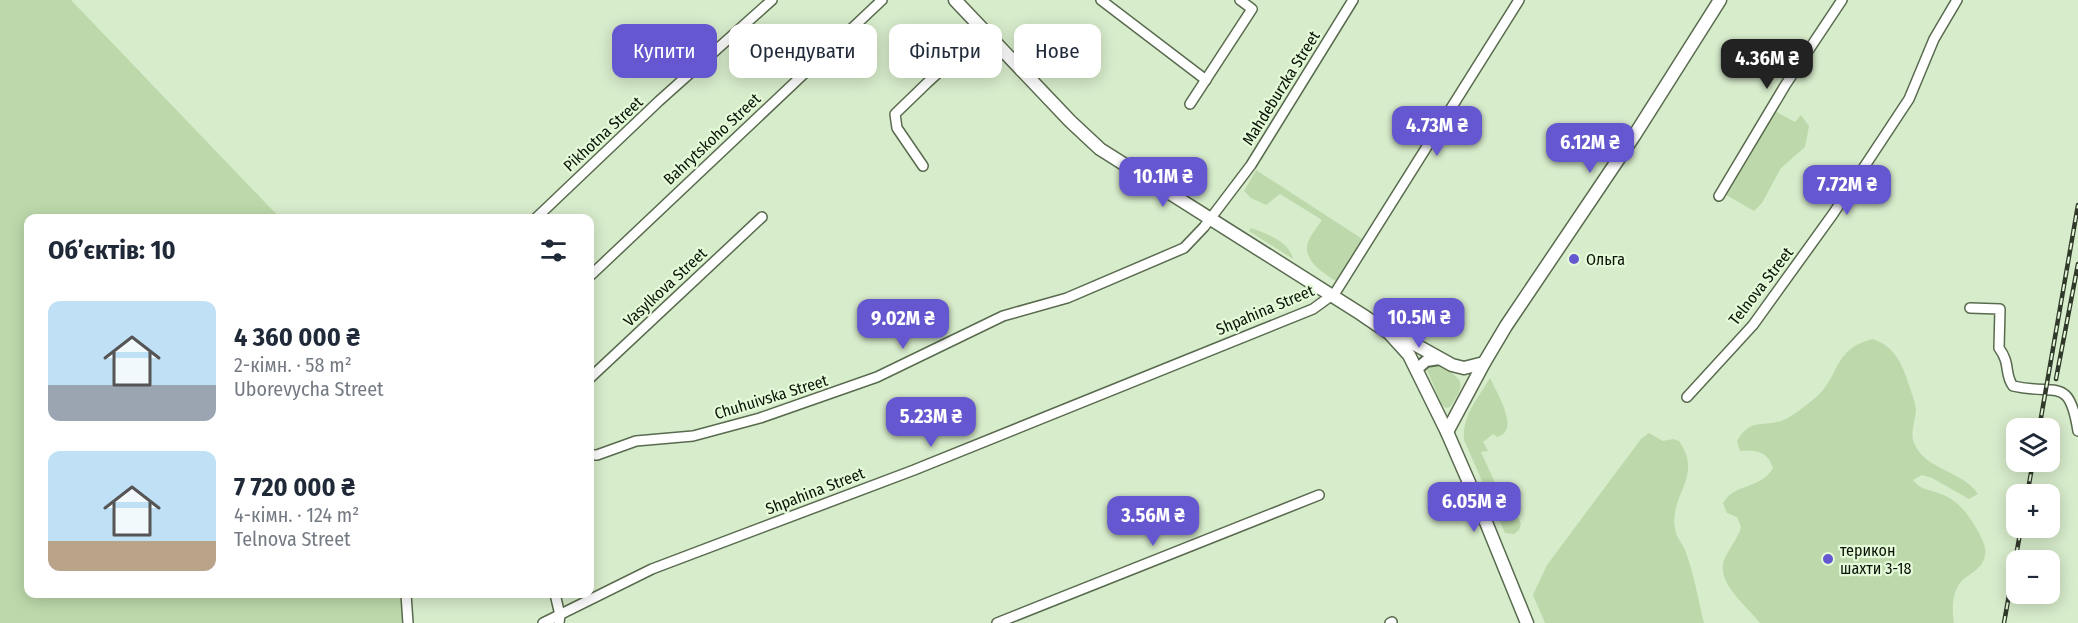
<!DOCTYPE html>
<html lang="uk">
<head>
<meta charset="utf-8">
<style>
	body { margin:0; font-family:"Fira Sans Condensed",sans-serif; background:#f2f2f3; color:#1f2937; height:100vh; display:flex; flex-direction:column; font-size:22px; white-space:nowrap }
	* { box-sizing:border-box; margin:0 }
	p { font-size:20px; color:#747a83 }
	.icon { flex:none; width:33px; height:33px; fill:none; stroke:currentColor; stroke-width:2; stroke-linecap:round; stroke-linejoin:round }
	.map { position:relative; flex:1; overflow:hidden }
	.details { position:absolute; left:24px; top:214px; width:570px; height:384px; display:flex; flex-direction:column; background:#fff; border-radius:12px; box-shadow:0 3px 15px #0003 }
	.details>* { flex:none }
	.hud { position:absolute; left:612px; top:24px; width:570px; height:54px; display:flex; gap:12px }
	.controls { position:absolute; left:2006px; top:418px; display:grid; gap:12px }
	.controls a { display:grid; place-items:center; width:54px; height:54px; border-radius:12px; background:#fff; box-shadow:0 3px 15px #0003; font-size:30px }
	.price { position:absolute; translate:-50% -51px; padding:0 14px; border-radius:12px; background:#6557d0; color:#fff; font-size:20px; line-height:39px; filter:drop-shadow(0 2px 3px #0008) }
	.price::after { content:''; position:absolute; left:50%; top:36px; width:18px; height:14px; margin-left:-9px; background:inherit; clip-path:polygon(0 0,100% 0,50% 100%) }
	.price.selected { background:#222; color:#fff }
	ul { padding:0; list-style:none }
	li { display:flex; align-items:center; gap:18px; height:150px; padding:0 24px }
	li span { display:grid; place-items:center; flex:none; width:168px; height:120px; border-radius:12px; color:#555 }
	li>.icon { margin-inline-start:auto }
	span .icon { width:72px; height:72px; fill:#fffc; stroke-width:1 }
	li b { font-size:26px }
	h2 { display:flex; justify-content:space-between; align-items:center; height:72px; padding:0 24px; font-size:26px }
	.pill { padding:0 21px; border-radius:12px; background:#fff; box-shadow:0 3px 15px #0003; font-size:21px; line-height:54px }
	.pill.selected { background:#6557d0; color:#fff }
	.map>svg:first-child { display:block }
	.green { fill:#bdd9ab }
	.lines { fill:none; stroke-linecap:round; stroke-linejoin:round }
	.minor-casing { stroke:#596b4e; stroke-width:12 }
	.tertiary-casing { stroke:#596b4e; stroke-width:14 }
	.secondary-casing { stroke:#596b4e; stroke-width:15 }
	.minor { stroke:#fff; stroke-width:9 }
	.tertiary { stroke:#fff; stroke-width:10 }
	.secondary { stroke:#fff; stroke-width:12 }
	.rail-casing { stroke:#30392a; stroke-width:4.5 }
	.rail { stroke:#e4fad8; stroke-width:2; stroke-dasharray:7; stroke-linecap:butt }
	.poi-dot { fill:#6557d0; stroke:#e4fad8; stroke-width:2 }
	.labels { text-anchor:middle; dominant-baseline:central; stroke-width:4.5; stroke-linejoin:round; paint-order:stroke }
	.street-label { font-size:16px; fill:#0b1207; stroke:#e4fad8 }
	.poi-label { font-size:16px; fill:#0b1207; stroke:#e4fad8; text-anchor:start }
</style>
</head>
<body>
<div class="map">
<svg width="2078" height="623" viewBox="0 0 2078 623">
	<rect width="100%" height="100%" fill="#d7eccb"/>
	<g class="green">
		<path d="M0,0H71L281,219H28V594H406L408,623H0Z"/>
		<path d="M1775,111L1795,122L1801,115L1809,126L1805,147L1781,168L1762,203L1754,211L1721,192Z"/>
		<path d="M1256,170L1367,242L1339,283C1326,275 1299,259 1309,240C1312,233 1318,226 1322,220L1280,194L1266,205L1251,198L1244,191Z"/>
		<path d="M1251,228C1266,233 1290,242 1293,259L1249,231Z"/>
		<path d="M1873,339C1896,347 1903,366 1910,388C1912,395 1916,404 1916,411C1915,421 1910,433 1914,443C1926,471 1962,470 1978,494L1969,499L1932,478L1922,475L1913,480C1922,491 1929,489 1941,494C1961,502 1969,516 1979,533C1982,540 1987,548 1985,555C1983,571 1965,574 1958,586C1952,596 1952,612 1954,623H1760C1747,606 1716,583 1724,560C1729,548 1738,539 1741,527L1737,517L1727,513L1723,503C1736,482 1760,490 1773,468C1767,451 1757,450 1740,451L1737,441C1751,418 1760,427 1781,421C1792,417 1807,405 1816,397C1840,377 1832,349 1873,339Z"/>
		<path d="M1437,364C1461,378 1469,381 1450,407L1446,408L1442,405L1427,370L1428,365Z"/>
		<path d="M1490,378C1497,393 1521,431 1497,437L1493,434L1483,442L1488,451L1481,452L1496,485L1503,486L1521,524L1519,530L1514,534L1505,533L1464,440C1462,416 1478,398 1490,378Z"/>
		<path d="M1649,433L1663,441L1673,439L1679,441C1704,477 1669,494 1675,529C1676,537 1682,543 1685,550C1694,573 1698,599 1704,623H1545L1533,595L1547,565L1641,439Z"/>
	</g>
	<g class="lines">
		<g class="minor-casing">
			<g id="minor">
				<path d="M1101,0L1206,80"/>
				<path d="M1190,104L1252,9L1240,0"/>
				<path d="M923,166L897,128L895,114L927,83L984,31"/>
				<path d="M1719,196L1786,84L1842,0"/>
				<path d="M535,219L659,101L772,0"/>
				<path d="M590,276L882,0"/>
				<path d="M1970,308L2000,309L1999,348C2011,364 2004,374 2013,386C2057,396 2069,375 2078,431"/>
				<path d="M590,378L762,217"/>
				<path d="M1687,397L1753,325L1833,214L1909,99L1934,39L1957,0"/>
				<path d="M590,455H597L636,441L693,436L760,418L877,377L1003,316L1067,298L1184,248L1204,227L1251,165L1353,0"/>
				<path d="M406,594L408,623"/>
				<path d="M555,594L560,615L559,623"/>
				<path d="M543,623L652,569L914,470L1313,309L1335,293L1519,0"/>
				<path d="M997,623L1319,495"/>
				<path d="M1390,623L1392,622"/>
			</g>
		</g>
		<g class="tertiary-casing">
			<path id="tertiary" d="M1417,369L1426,361L1439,359"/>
		</g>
		<g class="secondary-casing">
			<g id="secondary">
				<path d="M955,0L1070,121L1100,149L1361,314L1389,333L1409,355L1447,432L1481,510L1527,623"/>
				<path d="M1398,335L1452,365L1464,368L1484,363"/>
				<path d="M1447,432L1484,363L1506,326L1634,136L1720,0"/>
			</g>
		</g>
		<use href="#minor" class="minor"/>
		<use href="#tertiary" class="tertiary"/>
		<use href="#secondary" class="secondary"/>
		<g class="rail-casing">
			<g id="rail">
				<path d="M2056,379L2078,264"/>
				<path d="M2039,429L2078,205"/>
				<path d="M2027,495L2033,462"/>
				<path d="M2004,623L2021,528"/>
			</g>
		</g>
		<use href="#rail" class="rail"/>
	</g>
	<g class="poi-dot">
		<circle cx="1574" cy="259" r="6"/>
		<circle cx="1828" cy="559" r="6"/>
	</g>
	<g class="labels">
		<g class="street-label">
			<text transform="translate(1281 88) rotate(-58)">Mahdeburzka Street</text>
			<text transform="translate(603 134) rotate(-43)">Pikhotna Street</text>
			<text transform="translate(712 139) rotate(-43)">Bahrytskoho Street</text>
			<text transform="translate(1761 286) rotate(-52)">Telnova Street</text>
			<text transform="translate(665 287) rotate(-43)">Vasylkova Street</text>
			<text transform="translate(1265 310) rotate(-23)">Shpahina Street</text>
			<text transform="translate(771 397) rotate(-17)">Chuhuivska Street</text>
			<text transform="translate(815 491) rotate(-21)">Shpahina Street</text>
		</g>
		<g class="poi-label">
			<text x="1586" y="259">Ольга</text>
			<text x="1840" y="550">терикон<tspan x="1840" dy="18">шахти 3-18</tspan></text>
		</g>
	</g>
</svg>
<div class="controls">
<a><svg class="icon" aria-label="layers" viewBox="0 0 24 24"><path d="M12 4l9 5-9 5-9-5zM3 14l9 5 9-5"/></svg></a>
<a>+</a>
<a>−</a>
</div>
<b class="price selected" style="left:1767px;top:90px">4.36M ₴</b>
<b class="price" style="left:1437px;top:157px">4.73M ₴</b>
<b class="price" style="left:1590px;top:174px">6.12M ₴</b>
<b class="price" style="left:1163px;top:208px">10.1M ₴</b>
<b class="price" style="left:1847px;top:216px">7.72M ₴</b>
<b class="price" style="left:1419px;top:349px">10.5M ₴</b>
<b class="price" style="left:903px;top:350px">9.02M ₴</b>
<b class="price" style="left:931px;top:448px">5.23M ₴</b>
<b class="price" style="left:1474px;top:533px">6.05M ₴</b>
<b class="price" style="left:1153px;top:547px">3.56M ₴</b>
<div class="hud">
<a class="pill selected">Купити</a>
<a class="pill">Орендувати</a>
<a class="pill">Фільтри</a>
<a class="pill">Нове</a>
</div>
<section class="details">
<h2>Об’єктів: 10<svg class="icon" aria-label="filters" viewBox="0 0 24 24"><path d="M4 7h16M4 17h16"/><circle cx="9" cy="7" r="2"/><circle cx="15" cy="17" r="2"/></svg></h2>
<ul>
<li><span style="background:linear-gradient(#bfe0f5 70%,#9aa5b1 0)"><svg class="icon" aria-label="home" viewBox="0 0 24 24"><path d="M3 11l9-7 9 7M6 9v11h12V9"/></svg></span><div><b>4 360 000 ₴</b><p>2-кімн. · 58 m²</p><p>Uborevycha Street</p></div></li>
<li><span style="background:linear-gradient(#bfe0f5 75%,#b9a48a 0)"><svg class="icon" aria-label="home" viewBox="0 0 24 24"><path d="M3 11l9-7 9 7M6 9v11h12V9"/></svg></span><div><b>7 720 000 ₴</b><p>4-кімн. · 124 m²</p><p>Telnova Street</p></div></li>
</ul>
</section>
</div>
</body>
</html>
